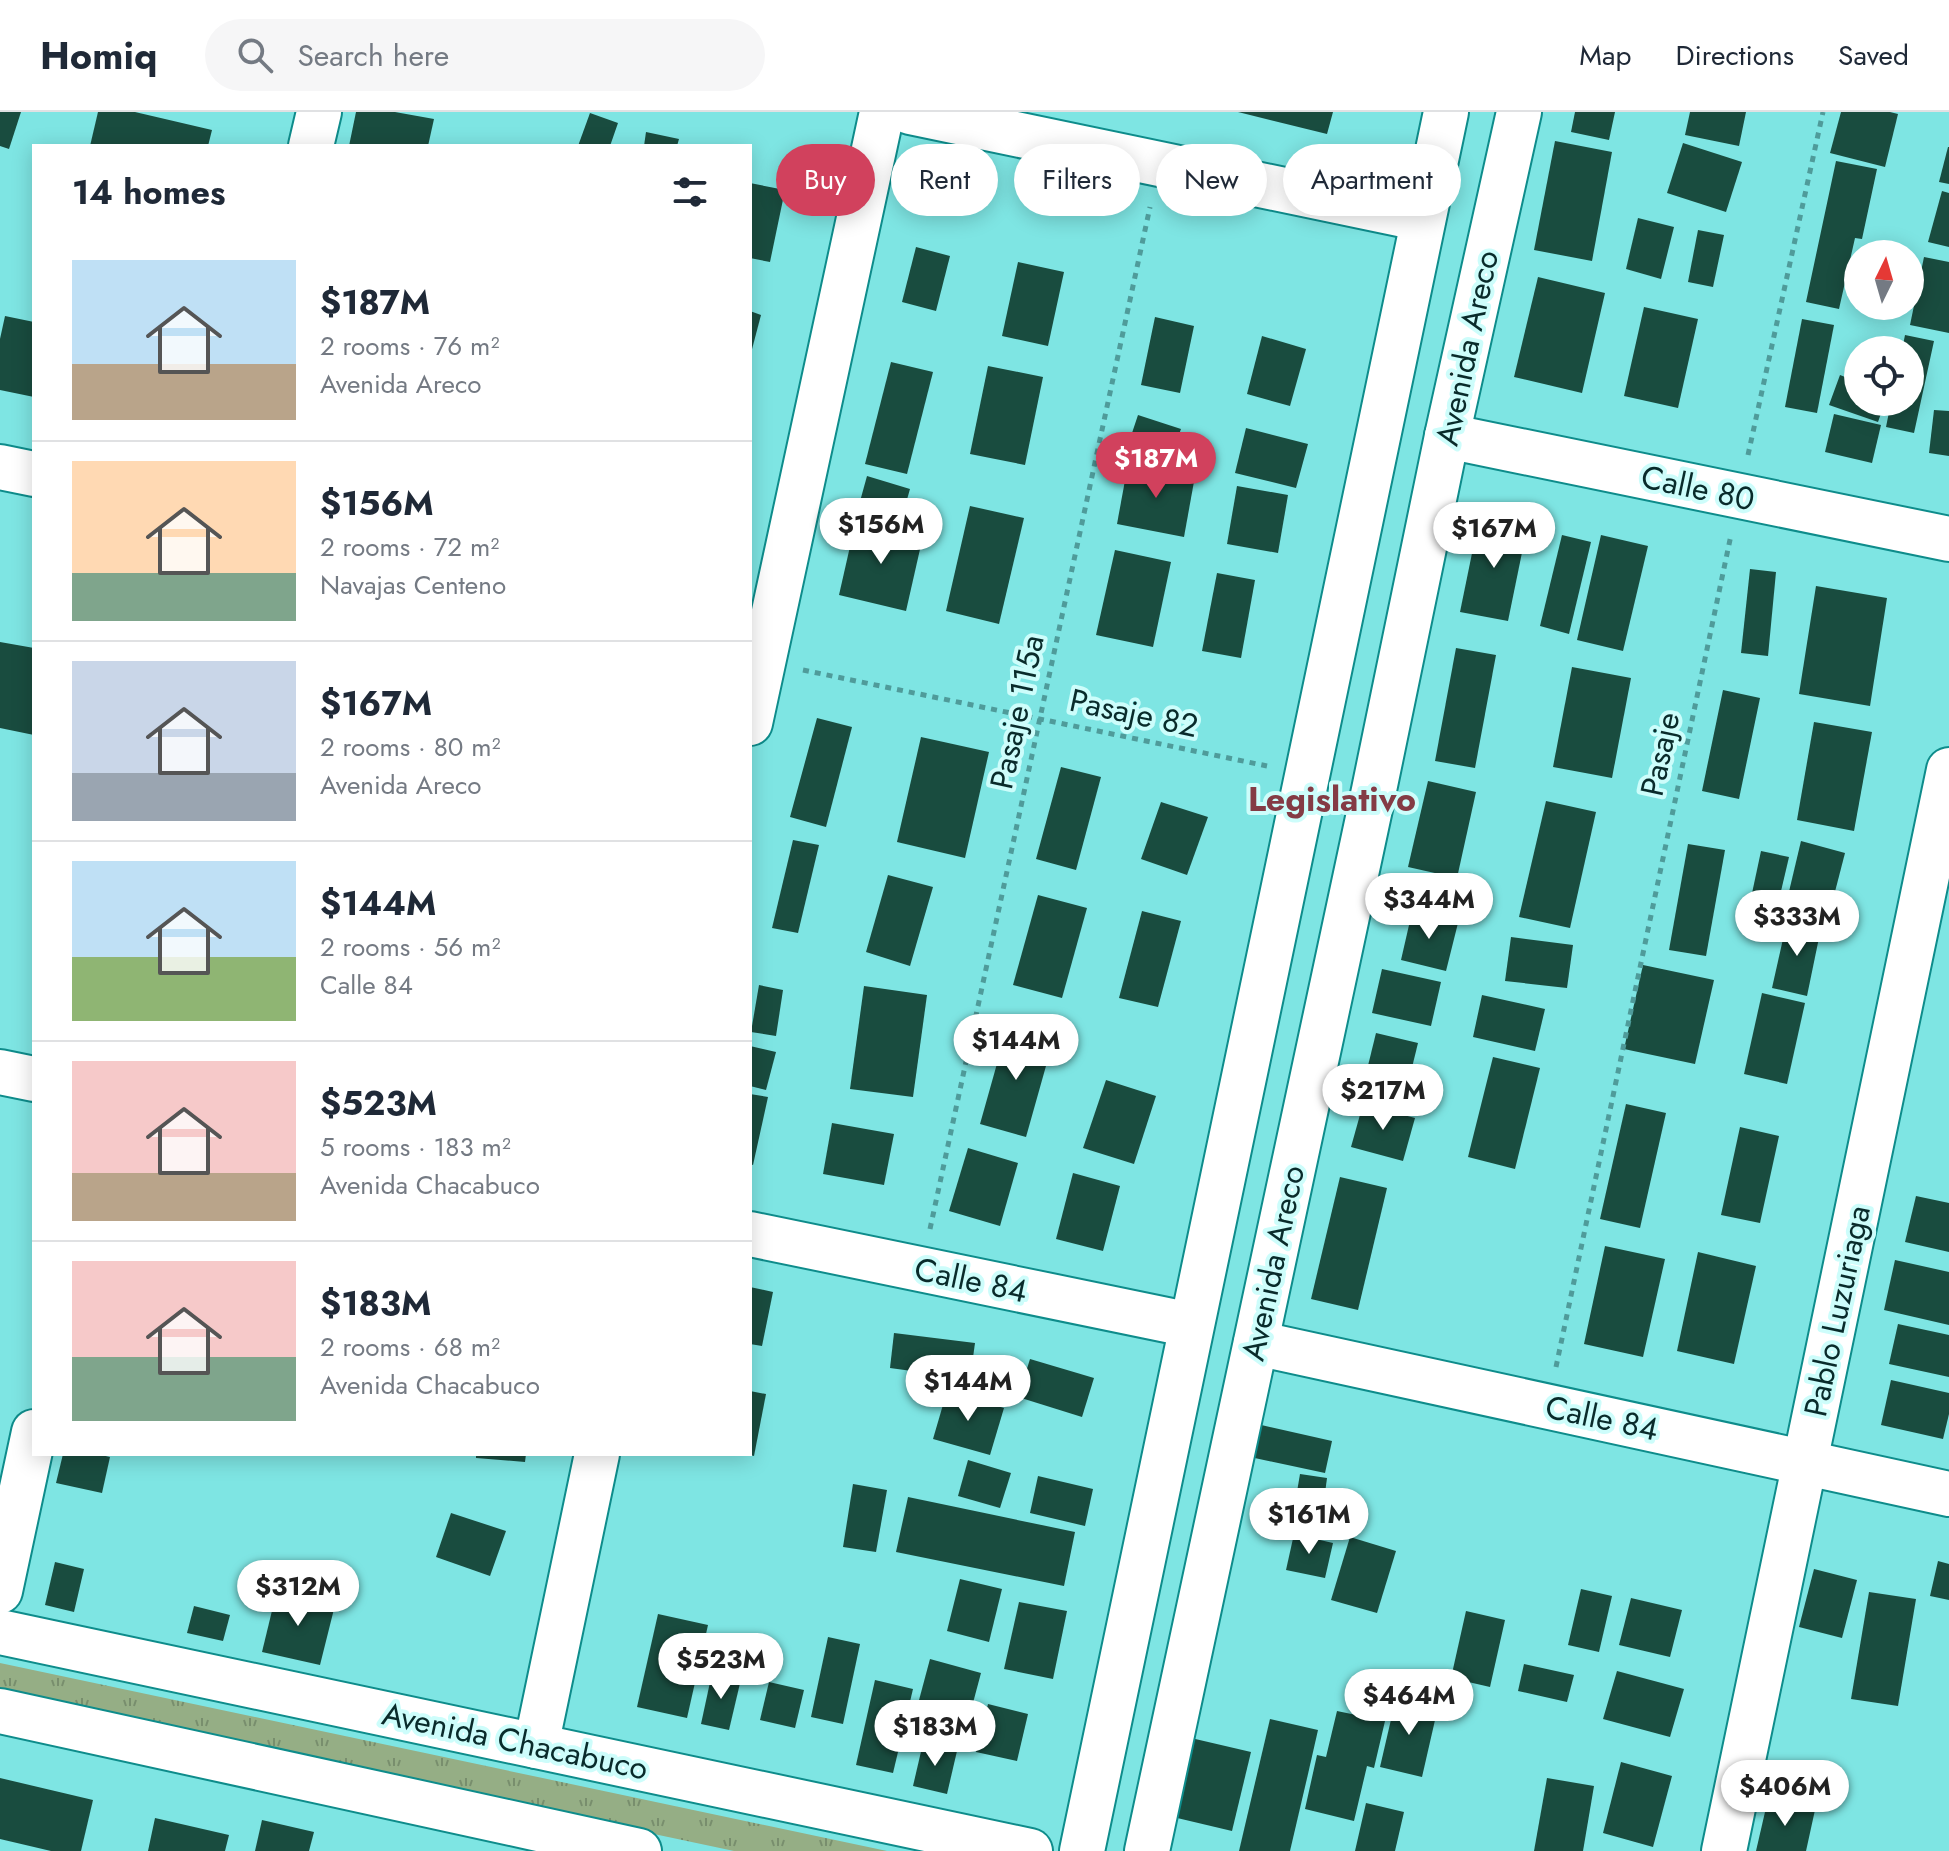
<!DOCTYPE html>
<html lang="en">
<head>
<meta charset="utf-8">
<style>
	body { margin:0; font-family:Jost,sans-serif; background:#f6f6f7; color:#1f2937; height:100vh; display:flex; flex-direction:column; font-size:30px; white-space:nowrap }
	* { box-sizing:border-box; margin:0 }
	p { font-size:26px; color:#747a83 }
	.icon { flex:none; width:44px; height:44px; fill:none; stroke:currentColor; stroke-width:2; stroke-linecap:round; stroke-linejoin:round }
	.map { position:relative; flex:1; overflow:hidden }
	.panel { position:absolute; left:32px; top:32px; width:720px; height:1312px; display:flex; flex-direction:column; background:#fff; border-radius:0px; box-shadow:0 4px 20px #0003 }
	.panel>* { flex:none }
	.banner { position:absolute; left:776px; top:32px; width:760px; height:72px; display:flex; gap:16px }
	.needle { width:52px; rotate:5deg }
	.buttons { position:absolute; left:1844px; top:128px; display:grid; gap:16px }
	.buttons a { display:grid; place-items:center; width:80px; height:80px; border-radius:50%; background:#fff; box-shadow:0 4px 20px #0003; font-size:40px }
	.price { position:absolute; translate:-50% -68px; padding:0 18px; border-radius:28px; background:#fff; color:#222; font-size:26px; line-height:52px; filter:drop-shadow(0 2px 4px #0008) }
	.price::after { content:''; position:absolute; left:50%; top:48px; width:24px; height:18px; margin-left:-12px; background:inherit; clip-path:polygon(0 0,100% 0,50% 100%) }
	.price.active { background:#d1415d; color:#fff }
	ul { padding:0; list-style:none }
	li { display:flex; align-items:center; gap:24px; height:200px; padding:0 40px }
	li+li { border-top:2px solid #e0e1e3 }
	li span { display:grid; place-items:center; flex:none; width:224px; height:160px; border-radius:0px; color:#555 }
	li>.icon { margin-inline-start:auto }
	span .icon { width:96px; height:96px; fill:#fffc; stroke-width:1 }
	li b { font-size:34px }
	h2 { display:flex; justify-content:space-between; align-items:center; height:96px; padding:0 40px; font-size:34px }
	.chip { padding:0 28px; border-radius:36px; background:#fff; box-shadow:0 4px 20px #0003; font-size:28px; line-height:72px }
	.chip.active { background:#d1415d; color:#fff }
	header { display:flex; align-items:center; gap:48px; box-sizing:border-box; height:112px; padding:0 40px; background:#fff; border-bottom:2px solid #e0e1e3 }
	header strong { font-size:38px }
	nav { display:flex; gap:44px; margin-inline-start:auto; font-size:28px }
	.search { width:560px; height:72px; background:#f6f6f7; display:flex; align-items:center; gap:20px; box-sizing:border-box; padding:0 28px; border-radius:44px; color:#747a83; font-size:30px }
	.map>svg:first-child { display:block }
	.grass { fill:url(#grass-tufts) }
	.building { fill:#194c3f }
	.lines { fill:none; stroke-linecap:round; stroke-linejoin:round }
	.street-casing { stroke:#0e8c8b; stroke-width:48 }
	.secondary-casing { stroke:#0e8c8b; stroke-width:48 }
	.primary-casing { stroke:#0e8c8b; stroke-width:48 }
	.path { stroke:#4f9b9a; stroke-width:5; stroke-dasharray:6 6; stroke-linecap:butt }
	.street { stroke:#fff; stroke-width:44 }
	.secondary { stroke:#fff; stroke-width:44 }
	.primary { stroke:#fff; stroke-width:44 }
	.labels { text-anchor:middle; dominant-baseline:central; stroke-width:8; stroke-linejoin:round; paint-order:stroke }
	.street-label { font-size:32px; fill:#092b2b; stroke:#cdfdfb }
	.neighbourhood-label { font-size:34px; font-weight:bold; fill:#843b45; stroke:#cdfdfb }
</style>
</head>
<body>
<header>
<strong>Homiq</strong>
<div class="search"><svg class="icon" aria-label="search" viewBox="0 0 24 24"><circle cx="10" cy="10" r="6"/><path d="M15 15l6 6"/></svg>Search here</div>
<nav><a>Map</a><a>Directions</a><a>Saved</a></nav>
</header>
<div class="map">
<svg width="1949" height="1739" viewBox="0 0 1949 1739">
	<defs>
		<pattern id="grass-tufts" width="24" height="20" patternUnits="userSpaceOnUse" patternTransform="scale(2)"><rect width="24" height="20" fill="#95ae85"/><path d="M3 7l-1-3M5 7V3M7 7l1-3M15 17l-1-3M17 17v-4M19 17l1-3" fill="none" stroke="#788e6d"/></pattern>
	</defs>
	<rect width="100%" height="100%" fill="#7ee5e3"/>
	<path class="grass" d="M0,1551L887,1739H734L0,1583Z"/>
	<g class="building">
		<path d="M0,0H21L9,37L0,34Z"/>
		<path d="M98,0H135L212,18L208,34H90Z"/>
		<path d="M356,0H395L434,7L428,34H349Z"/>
		<path d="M1238,0H1333L1327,22Z"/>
		<path d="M1575,0H1615L1609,28L1571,20Z"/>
		<path d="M1690,0H1746L1739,34L1685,23Z"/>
		<path d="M1841,0H1890L1898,2L1885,55L1830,41Z"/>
		<path d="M590,1L618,11L610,34H578Z"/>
		<path d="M646,20L679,27L677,34H644Z"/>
		<path d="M1555,29L1612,40L1592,149L1534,138Z"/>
		<path d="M1683,31L1742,50L1726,100L1667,81Z"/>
		<path d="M1948,35H1949V72L1939,70Z"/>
		<path d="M1836,49L1877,57L1862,127L1855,126L1839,197L1806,190Z"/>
		<path d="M750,71L785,78L770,150L750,146Z"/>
		<path d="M1942,79L1949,81V135L1928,130Z"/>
		<path d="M1638,106L1674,115L1661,167L1626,157Z"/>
		<path d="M1698,118L1724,123L1713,175L1688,170Z"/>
		<path d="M916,135L950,144L936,199L902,190Z"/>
		<path d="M1924,145L1949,150V221L1910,213Z"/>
		<path d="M1018,150L1064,160L1048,234L1002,224Z"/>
		<path d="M1538,165L1605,181L1582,281L1514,265Z"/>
		<path d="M1644,195L1698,207L1678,296L1624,284Z"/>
		<path d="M750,199L761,203L751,241H750Z"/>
		<path d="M5,204L34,210V285L0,278V227Z"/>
		<path d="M1155,205L1194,214L1180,281L1141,273Z"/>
		<path d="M1802,207L1834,213L1817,301L1785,295Z"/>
		<path d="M1905,223L1934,229L1914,321L1886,315L1891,290H1910V238H1902Z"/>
		<path d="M1262,224L1306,237L1290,294L1247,282Z"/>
		<path d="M891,250L933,260L907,362L865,352Z"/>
		<path d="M988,254L1043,265L1025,353L970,342Z"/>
		<path d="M1840,263L1858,270V290H1885L1878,310L1829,293Z"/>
		<path d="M1934,298L1949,299V344L1929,341Z"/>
		<path d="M1834,302L1881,313L1872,351L1825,340Z"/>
		<path d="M1138,303L1181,317L1168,353L1126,339Z"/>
		<path d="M1246,316L1308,332L1296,376L1235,361Z"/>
		<path d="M1128,352L1195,364L1184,425L1117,412Z"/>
		<path d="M867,364L910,377L902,405L859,393Z"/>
		<path d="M1237,374L1288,383L1278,441L1227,432Z"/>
		<path d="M970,394L1024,406L999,512L946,499Z"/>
		<path d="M1479,407L1527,416L1508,509L1460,500Z"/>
		<path d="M856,408L923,424L906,499L839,483Z"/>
		<path d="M1562,423L1591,430L1569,522L1540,514Z"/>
		<path d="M1601,423L1648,434L1623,539L1577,528Z"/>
		<path d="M1115,438L1171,450L1153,535L1096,523Z"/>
		<path d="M1750,457L1776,460L1768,544L1741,541Z"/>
		<path d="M1217,461L1255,468L1241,546L1202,539Z"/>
		<path d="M1816,474L1887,486L1870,594L1799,582Z"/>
		<path d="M0,530L34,536V623L0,616Z"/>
		<path d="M1456,536L1496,543L1475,656L1435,649Z"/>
		<path d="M1572,555L1631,566L1612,666L1553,655Z"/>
		<path d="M1723,578L1760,586L1739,687L1702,679Z"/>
		<path d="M817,606L852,615L826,715L790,705Z"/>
		<path d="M1814,610L1872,620L1854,719L1797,708Z"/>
		<path d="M921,625L989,640L965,746L897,730Z"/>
		<path d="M1061,655L1101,665L1076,758L1036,747Z"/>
		<path d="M1428,669L1476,680L1457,766L1408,755Z"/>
		<path d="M1546,689L1596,700L1570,816L1519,805Z"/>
		<path d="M1161,690L1208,705L1187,763L1141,747Z"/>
		<path d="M793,728L819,733L798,821L772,816Z"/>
		<path d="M1801,729L1845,741L1830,799L1787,788Z"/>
		<path d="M1688,732L1725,738L1706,844L1669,838Z"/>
		<path d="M1761,739L1789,745L1778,792L1751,786Z"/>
		<path d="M888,763L933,775L910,854L866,840Z"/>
		<path d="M1038,783L1087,796L1062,886L1013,873Z"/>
		<path d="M1142,799L1181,809L1158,895L1119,886Z"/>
		<path d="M1412,800L1458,811L1446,859L1401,848Z"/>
		<path d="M1787,809L1821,816L1807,884L1772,876Z"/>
		<path d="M1511,825L1573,833L1567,876L1505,869Z"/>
		<path d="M1643,853L1714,868L1695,952L1624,937Z"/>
		<path d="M1382,857L1441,870L1431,914L1372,901Z"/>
		<path d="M759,873L783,878L776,924L751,920Z"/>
		<path d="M864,874L927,883L913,985L850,977Z"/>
		<path d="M1762,881L1805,891L1787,972L1744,962Z"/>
		<path d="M1482,883L1545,897L1535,939L1473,925Z"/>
		<path d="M1007,916L1053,929L1026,1025L980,1012Z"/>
		<path d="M1376,921L1418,931L1405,984L1363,974Z"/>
		<path d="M750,934L776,940L766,978L750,974Z"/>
		<path d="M1493,945L1540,956L1515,1057L1468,1045Z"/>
		<path d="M1106,968L1156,984L1134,1052L1083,1036Z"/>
		<path d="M750,982L768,985L753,1053L750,1052Z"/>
		<path d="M1363,992L1415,1006L1403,1049L1351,1035Z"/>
		<path d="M1626,992L1666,1001L1640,1116L1600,1107Z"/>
		<path d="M832,1011L894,1022L884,1073L823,1062Z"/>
		<path d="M1740,1015L1779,1024L1760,1111L1721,1103Z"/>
		<path d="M968,1036L1018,1051L1000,1114L949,1099Z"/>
		<path d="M1073,1061L1120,1074L1103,1139L1056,1127Z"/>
		<path d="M1340,1065L1387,1076L1358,1198L1311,1187Z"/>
		<path d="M1916,1084L1949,1091V1140L1905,1130Z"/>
		<path d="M1605,1134L1665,1147L1643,1245L1584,1232Z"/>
		<path d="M1698,1140L1756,1154L1734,1252L1677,1239Z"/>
		<path d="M1895,1148L1949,1160V1213L1884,1198Z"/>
		<path d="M750,1175L773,1180L762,1234L750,1232Z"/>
		<path d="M1898,1212L1949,1223V1265L1889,1252Z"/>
		<path d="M894,1221L975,1231L970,1267L890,1256Z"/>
		<path d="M1030,1247L1094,1266L1082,1305L1018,1285Z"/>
		<path d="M1891,1268L1949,1281V1302L1943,1327L1881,1313Z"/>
		<path d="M750,1279L766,1282L754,1344L750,1343Z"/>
		<path d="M947,1279L1004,1296L990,1343L933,1327Z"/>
		<path d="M1257,1312L1332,1329L1325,1361L1250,1345Z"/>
		<path d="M63,1342H97L110,1345L102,1381L56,1371Z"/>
		<path d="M476,1342H526L525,1350L476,1346Z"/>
		<path d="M968,1348L1011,1361L1000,1396L958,1384Z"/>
		<path d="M1300,1362L1327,1366L1320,1419L1291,1415Z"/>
		<path d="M1038,1364L1093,1377L1085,1414L1030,1401Z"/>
		<path d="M853,1372L887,1378L876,1440L843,1435Z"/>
		<path d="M908,1385L1075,1420L1064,1474L896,1440Z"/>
		<path d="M451,1401L506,1419L490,1464L436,1445Z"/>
		<path d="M1294,1422L1333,1431L1325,1466L1286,1458Z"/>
		<path d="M1350,1425L1396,1439L1377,1501L1331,1488Z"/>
		<path d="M1938,1449L1949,1452V1488L1930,1484Z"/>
		<path d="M55,1450L84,1457L74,1500L45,1493Z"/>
		<path d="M1814,1457L1857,1468L1842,1526L1799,1515Z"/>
		<path d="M960,1467L1002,1477L989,1530L947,1519Z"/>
		<path d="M1581,1477L1612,1484L1599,1540L1568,1533Z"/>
		<path d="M277,1478L335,1493L320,1553L262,1540Z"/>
		<path d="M1869,1480L1916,1487L1898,1594L1851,1587Z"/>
		<path d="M1631,1486L1682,1498L1670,1545L1619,1533Z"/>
		<path d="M1019,1490L1067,1499L1053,1567L1004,1557Z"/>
		<path d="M194,1494L230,1503L223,1529L187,1521Z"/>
		<path d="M1466,1499L1505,1508L1490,1575L1451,1566Z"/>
		<path d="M658,1502L708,1513L687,1606L637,1595Z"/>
		<path d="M828,1525L860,1532L843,1612L811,1605Z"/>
		<path d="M930,1547L981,1561L962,1632L911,1618Z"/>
		<path d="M1524,1552L1574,1563L1567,1590L1518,1579Z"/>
		<path d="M1617,1559L1684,1577L1670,1625L1603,1607Z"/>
		<path d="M712,1561L741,1567L729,1618L701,1612Z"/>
		<path d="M875,1568L913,1577L893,1661L856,1653Z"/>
		<path d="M769,1570L804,1578L795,1616L760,1608Z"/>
		<path d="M1396,1586L1438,1595L1422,1665L1380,1655Z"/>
		<path d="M988,1592L1028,1602L1017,1649L976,1640Z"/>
		<path d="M1337,1599L1385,1609L1374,1656L1367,1654L1354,1709L1305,1697L1317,1643L1326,1645Z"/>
		<path d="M1270,1607L1318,1618L1308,1662L1290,1739H1239Z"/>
		<path d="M1191,1626L1251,1640L1232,1719L1173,1705Z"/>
		<path d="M923,1631L957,1639L947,1682L913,1674Z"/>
		<path d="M1621,1650L1672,1664L1653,1735L1603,1721Z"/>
		<path d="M0,1666L93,1688L81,1739H51L0,1727Z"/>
		<path d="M1547,1666L1594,1674L1583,1739H1534Z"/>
		<path d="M1768,1687L1815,1698L1806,1739H1756Z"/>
		<path d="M1366,1691L1404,1700L1395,1739H1355Z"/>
		<path d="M155,1706L229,1723L225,1739H148Z"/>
		<path d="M262,1708L314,1720L309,1739H255Z"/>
	</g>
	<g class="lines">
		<g class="street-casing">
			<g id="street">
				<path d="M910,0L1423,107"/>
				<path d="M311,34L319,0"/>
				<path d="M1447,324L1949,427"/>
				<path d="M0,355L34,362"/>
				<path d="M750,611L882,0"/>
				<path d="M0,960L34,967"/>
				<path d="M750,1122L1191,1213"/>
				<path d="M1256,1231L1949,1382"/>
				<path d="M0,1479L34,1320"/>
				<path d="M536,1634L597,1342"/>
				<path d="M1724,1739L1949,658"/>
			</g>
		</g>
		<g class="secondary-casing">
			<g id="secondary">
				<path d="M1082,1739L1446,0"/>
				<path d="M1147,1739L1374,678L1447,324L1519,0"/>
			</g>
		</g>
		<g class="primary-casing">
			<g id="primary">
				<path d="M0,1520L1030,1739"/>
				<path d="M0,1599L639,1739"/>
			</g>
		</g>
		<g class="path">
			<path d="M1748,343L1823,0"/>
			<path d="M803,558L1267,654"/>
			<path d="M930,1117L1150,95"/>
			<path d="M1556,1255L1731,423"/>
		</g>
		<use href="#street" class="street"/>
		<use href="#secondary" class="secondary"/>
		<use href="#primary" class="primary"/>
	</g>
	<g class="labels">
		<g class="street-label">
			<text transform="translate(1467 236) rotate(-78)">Avenida Areco</text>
			<text transform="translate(1698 376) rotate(12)">Calle 80</text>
			<text transform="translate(1017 600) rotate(-78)">Pasaje 115a</text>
			<text transform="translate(1134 601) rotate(12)">Pasaje 82</text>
			<text transform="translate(1660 642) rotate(-78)">Pasaje</text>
			<text transform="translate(1273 1151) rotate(-78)">Avenida Areco</text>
			<text transform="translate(971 1168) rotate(12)">Calle 84</text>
			<text transform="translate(1837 1199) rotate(-78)">Pablo Luzuriaga</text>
			<text transform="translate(1602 1306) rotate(12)">Calle 84</text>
			<text transform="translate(515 1629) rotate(12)">Avenida Chacabuco</text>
		</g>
		<g class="neighbourhood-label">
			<text x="1332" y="687">Legislativo</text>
		</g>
	</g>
</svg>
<div class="buttons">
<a><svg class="needle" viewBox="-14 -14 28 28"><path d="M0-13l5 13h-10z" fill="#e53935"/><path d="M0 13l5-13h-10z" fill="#747a83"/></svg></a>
<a><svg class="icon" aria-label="locate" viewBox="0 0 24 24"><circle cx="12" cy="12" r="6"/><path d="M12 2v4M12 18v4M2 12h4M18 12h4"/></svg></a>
</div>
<b class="price active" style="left:1156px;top:388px">$187M</b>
<b class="price" style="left:881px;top:454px">$156M</b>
<b class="price" style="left:1494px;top:458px">$167M</b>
<b class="price" style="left:1429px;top:829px">$344M</b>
<b class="price" style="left:1797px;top:846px">$333M</b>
<b class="price" style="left:1016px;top:970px">$144M</b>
<b class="price" style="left:1383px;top:1020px">$217M</b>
<b class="price" style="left:968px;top:1311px">$144M</b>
<b class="price" style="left:1309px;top:1444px">$161M</b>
<b class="price" style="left:298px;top:1516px">$312M</b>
<b class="price" style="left:721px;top:1589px">$523M</b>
<b class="price" style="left:1409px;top:1625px">$464M</b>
<b class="price" style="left:935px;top:1656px">$183M</b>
<b class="price" style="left:1785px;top:1716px">$406M</b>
<div class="banner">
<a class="chip active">Buy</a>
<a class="chip">Rent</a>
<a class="chip">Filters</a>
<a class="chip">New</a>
<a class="chip">Apartment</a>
</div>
<section class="panel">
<h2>14 homes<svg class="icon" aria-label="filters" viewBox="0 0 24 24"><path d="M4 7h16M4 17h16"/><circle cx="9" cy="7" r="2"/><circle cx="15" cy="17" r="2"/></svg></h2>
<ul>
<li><span style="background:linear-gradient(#bfe0f5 65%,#b9a48a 0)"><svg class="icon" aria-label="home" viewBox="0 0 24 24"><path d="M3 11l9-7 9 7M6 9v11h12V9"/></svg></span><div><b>$187M</b><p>2 rooms · 76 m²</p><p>Avenida Areco</p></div></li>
<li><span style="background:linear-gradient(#ffd9b3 70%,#7fa58c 0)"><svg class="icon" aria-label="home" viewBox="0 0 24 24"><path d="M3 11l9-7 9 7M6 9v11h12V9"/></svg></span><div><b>$156M</b><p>2 rooms · 72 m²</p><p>Navajas Centeno</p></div></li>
<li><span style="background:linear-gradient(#c9d6e8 70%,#9aa5b1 0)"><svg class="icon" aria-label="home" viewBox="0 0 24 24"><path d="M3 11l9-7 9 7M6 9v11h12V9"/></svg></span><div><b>$167M</b><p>2 rooms · 80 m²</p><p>Avenida Areco</p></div></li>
<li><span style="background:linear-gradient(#bfe0f5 60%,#8fb573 0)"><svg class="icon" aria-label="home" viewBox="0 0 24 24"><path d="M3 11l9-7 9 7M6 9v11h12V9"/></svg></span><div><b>$144M</b><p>2 rooms · 56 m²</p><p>Calle 84</p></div></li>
<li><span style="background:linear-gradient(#f6c9c9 70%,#b9a48a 0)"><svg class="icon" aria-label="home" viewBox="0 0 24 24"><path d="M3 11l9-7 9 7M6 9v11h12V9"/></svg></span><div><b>$523M</b><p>5 rooms · 183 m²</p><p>Avenida Chacabuco</p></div></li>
<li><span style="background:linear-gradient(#f6c9c9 60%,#7fa58c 0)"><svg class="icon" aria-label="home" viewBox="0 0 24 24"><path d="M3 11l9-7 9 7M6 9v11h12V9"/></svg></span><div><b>$183M</b><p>2 rooms · 68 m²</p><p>Avenida Chacabuco</p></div></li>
</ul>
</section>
</div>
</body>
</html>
